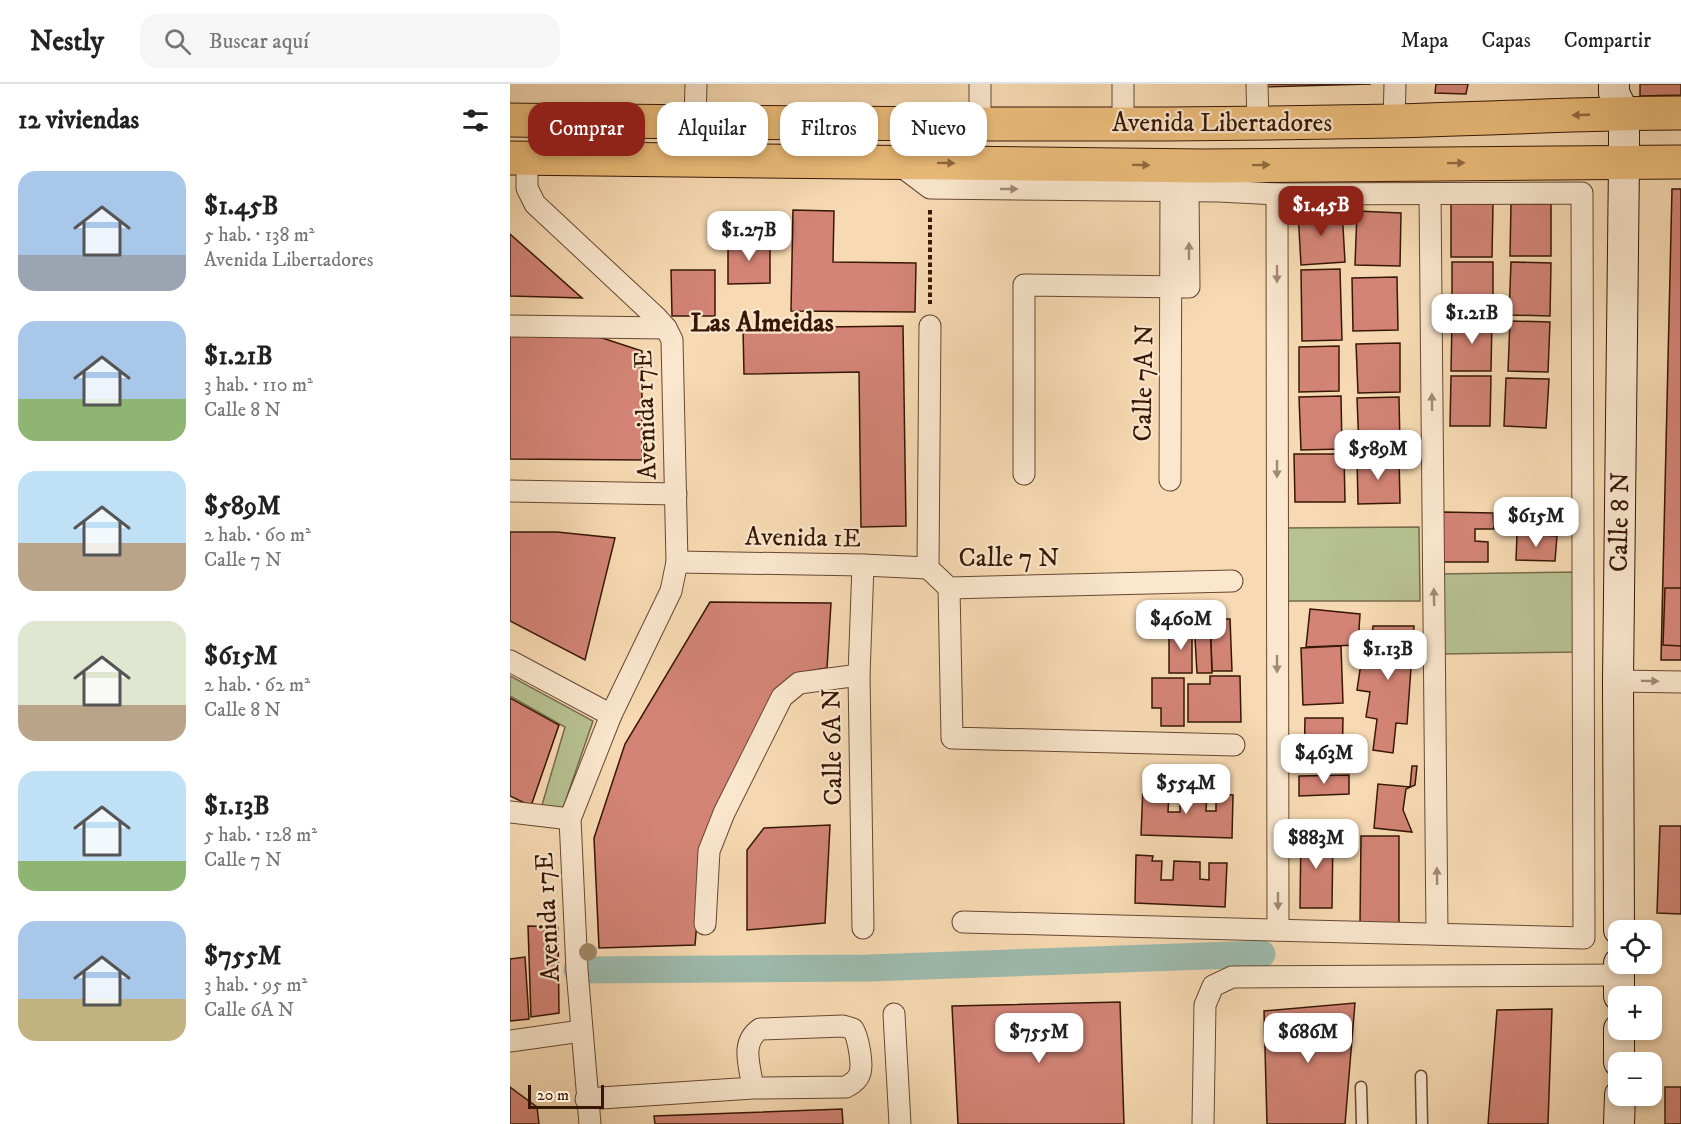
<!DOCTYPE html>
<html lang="es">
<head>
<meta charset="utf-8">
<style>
	body { margin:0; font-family:"IM FELL DW Pica",serif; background:#f6f6f6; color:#222; height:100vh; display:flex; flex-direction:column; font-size:22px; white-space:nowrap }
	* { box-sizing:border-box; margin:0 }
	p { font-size:20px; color:#767676 }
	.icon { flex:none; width:33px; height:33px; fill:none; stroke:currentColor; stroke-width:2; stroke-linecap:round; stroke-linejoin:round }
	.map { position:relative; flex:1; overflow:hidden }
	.drawer { display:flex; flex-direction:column; background:#fff; width:510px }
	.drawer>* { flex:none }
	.guide { position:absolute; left:18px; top:18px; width:570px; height:54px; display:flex; gap:12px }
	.controls { position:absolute; left:1098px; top:836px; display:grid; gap:12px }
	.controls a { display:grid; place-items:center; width:54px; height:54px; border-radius:12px; background:#fff; box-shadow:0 3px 9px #0003; font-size:30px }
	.scale { position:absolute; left:18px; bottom:15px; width:76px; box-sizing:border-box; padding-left:6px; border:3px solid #371705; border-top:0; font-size:16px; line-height:21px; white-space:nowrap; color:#371705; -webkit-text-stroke:4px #fae7ce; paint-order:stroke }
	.price { position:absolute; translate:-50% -51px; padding:0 14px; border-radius:12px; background:#fff; color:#222; font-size:20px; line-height:39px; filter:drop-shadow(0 2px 3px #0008) }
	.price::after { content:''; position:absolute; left:50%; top:36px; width:18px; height:14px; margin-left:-9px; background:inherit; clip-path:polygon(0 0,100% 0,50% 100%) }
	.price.active { background:#8f2418; color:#fff }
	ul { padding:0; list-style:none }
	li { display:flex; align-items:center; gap:18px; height:150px; padding:0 18px }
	li span { display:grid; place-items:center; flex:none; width:168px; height:120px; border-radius:18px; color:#555 }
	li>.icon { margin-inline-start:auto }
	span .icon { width:72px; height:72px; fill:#fffc; stroke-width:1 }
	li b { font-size:26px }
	h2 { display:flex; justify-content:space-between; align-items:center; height:72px; padding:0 18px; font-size:26px }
	.tag { padding:0 21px; border-radius:18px; background:#fff; box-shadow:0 3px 9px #0003; font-size:21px; line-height:54px }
	.tag.active { background:#8f2418; color:#fff }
	header { display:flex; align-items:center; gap:36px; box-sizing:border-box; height:84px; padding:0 30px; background:#fff; border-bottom:2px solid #e0e0e0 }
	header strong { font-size:28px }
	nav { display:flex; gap:33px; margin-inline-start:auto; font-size:21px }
	.search { width:420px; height:54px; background:#f6f6f6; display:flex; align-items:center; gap:15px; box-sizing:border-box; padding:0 21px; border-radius:18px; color:#767676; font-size:22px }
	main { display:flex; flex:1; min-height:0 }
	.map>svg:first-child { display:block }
	.green { fill:#b7c191; stroke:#776c4b; stroke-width:1.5 }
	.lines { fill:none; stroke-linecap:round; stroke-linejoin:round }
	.canal { stroke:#9dbbae; stroke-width:27 }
	.building { fill:#d38476; stroke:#371705; stroke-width:1.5 }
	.lane-casing { stroke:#674830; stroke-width:13 }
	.street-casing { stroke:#674830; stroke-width:23 }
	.secondary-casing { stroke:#371705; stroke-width:32 }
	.primary-casing { stroke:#371705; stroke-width:35 }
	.path { stroke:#371705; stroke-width:4; stroke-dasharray:4.5 3; stroke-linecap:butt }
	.lane { stroke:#fae7ce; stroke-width:10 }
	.street { stroke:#fae7ce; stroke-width:21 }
	.secondary { stroke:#fae7ce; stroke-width:30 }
	.primary { stroke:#ecbd7a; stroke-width:33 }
	.tree { fill:#a28b6a }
	.oneway { fill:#926a40 }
	.oneway2 { fill:#a28974 }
	.labels { text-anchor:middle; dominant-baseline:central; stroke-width:4.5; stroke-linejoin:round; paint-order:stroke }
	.street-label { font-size:26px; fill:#371705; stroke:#fae7ce }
	.neighbourhood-label { font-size:27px; font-weight:bold; fill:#371705; stroke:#fae7ce }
</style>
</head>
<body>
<header>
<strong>Nestly</strong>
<div class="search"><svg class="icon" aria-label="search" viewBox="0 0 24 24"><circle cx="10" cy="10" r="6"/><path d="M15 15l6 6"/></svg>Buscar aquí</div>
<nav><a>Mapa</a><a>Capas</a><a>Compartir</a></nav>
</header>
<main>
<section class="drawer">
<h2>12 viviendas<svg class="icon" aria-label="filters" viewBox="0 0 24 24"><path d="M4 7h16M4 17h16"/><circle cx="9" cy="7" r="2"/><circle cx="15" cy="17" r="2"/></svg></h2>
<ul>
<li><span style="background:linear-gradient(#a9c7e8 70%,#9aa5b1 0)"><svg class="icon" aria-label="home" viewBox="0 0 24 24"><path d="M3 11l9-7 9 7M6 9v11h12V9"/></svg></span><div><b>$1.45B</b><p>5 hab. · 138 m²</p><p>Avenida Libertadores</p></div></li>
<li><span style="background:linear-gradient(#a9c7e8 65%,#8fb573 0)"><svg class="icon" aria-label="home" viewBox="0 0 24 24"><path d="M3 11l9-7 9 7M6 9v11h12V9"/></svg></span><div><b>$1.21B</b><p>3 hab. · 110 m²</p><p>Calle 8 N</p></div></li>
<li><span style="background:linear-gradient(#bfe0f5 60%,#b9a48a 0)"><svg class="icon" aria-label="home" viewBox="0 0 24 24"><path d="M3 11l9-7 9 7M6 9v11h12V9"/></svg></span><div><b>$589M</b><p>2 hab. · 60 m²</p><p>Calle 7 N</p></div></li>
<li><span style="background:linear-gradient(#dfe7d0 70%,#b9a48a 0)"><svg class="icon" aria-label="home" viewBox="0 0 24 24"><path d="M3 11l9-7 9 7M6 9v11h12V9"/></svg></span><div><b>$615M</b><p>2 hab. · 62 m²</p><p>Calle 8 N</p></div></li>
<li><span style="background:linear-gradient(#bfe0f5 75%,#8fb573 0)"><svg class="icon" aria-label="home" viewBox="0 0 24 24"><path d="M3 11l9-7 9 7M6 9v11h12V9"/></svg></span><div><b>$1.13B</b><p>5 hab. · 128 m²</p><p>Calle 7 N</p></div></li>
<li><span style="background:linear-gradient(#a9c7e8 65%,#c2b280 0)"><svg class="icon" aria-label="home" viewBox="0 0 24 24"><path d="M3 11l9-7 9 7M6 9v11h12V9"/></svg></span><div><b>$755M</b><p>3 hab. · 95 m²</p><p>Calle 6A N</p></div></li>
</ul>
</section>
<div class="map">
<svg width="1171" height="1040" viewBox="0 0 1171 1040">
	<rect width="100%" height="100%" fill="#f7dab3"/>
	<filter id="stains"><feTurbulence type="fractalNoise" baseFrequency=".00333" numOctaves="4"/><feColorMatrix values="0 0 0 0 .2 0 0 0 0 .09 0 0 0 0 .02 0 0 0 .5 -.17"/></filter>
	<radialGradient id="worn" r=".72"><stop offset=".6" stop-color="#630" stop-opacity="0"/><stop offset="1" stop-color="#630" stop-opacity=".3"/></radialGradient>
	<g class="green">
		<path d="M909,443L910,517H771V444Z"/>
		<path d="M1067,488L1068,568L930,570L929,490Z"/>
		<path d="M0,592L83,637L52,727L32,721L55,643L0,612Z"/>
	</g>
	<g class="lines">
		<path class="canal" d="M67,886L358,884L752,870"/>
	</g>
	<g class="building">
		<path d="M750,0H861L750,3Z"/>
		<path d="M926,0H958L956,10L925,9Z"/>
		<path d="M1130,0H1171V11L1130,12Z"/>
		<path d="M1162,105H1171V576H1151Z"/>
		<path d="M941,120H983L982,173H941Z"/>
		<path d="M1001,120H1041V172H1000Z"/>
		<path d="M832,125L835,178L791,181L788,127Z"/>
		<path d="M283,126L324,127L323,178L406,179L405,228L281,227Z"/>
		<path d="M847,127L891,129L890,182L845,181Z"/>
		<path d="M0,150L72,214L0,212Z"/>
		<path d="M218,155L260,156V199L218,200Z"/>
		<rect x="942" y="178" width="41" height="52"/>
		<path d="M1001,178L1041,179L1040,232L999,231Z"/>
		<path d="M830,185L832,256L792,257L791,186Z"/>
		<path d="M161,186H205V232H162Z"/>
		<path d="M887,193L888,246L843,247L842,194Z"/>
		<path d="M942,235H982L981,287H941Z"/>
		<path d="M1000,237L1040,238L1038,288L998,287Z"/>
		<path d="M393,242L396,442L351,443L349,288L234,290L233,244Z"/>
		<path d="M83,251L132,267V376L0,375V252Z"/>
		<path d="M890,259V308L848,309L846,260Z"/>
		<path d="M829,262V307L789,308V263Z"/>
		<path d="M941,292H981L980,342H940Z"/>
		<path d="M996,294L1039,295L1036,344L994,342Z"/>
		<path d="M831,312L832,365L791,366L789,313Z"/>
		<path d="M889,313L890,363L849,364L847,314Z"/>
		<path d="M784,370H834L835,418H785Z"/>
		<path d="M889,373L890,419L848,420L847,374Z"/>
		<path d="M933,428L983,429L984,445H965V457L978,458V478H933Z"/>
		<path d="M0,448H47L105,454L75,576L0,537Z"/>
		<path d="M1007,450L1047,452L1045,477L1006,476Z"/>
		<path d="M1155,504H1171V562L1153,561Z"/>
		<path d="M200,518L321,519L317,584L287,589L193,767L185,861L89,864L84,754L115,660Z"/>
		<path d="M800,525L850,530L848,561L796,563Z"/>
		<path d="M700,535H720L722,587H702Z"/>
		<path d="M700,536L702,589H687L684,537Z"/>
		<path d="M667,542H682V589H659V550H667Z"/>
		<path d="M863,542H904L897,640L886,639L883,669L863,666L867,635L856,633L860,608L847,606L850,586L861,565Z"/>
		<path d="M831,562L833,619L793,621L791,564Z"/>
		<path d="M700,592H730L731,638H678V600H700Z"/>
		<path d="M642,594H674V642H651V624H642Z"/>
		<path d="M0,614L49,641L21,722L0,712Z"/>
		<path d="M795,634H833L832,687H794Z"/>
		<path d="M902,682H907L905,701L896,705L893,726L902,748L864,744L868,700L900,703Z"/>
		<path d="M839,691V710L789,712V692Z"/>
		<path d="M633,703H649V708L659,709L658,728H670V708L697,709L696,727H706V710L723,711L722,754L631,751Z"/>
		<path d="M320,741L315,839L237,846V766L254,744Z"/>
		<path d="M1150,742H1171V830L1147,829Z"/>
		<path d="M791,748L823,749L822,824H790Z"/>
		<path d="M851,752H889V841H850Z"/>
		<path d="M626,771L643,772L642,777H652L651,796H663L664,777L690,778V795L699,796V779H717L715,823L625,819Z"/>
		<path d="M18,842L48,843L49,929L21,933Z"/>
		<path d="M15,873L19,935L0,937V875Z"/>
		<path d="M610,918L614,1040H448L442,922Z"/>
		<path d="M845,919L835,1040H757L754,927Z"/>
		<path d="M1042,925L1038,1040H978L987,926Z"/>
		<path d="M0,1003L27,1023L29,1040H0Z"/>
		<rect x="1155" y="1003" width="16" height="37"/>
		<path d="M332,1025L333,1040H145L144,1032Z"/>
	</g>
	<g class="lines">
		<g class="lane-casing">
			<g id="lane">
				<path d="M911,992L912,1040"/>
				<path d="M851,1003L852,1040"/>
			</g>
		</g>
		<g class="street-casing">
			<g id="street">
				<path d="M470,0V39"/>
				<path d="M747,0L748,39"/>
				<path d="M884,37L885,0"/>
				<path d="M185,38L186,0"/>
				<path d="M613,39V0"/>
				<path d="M17,74V104L25,120L147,234L156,244L162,256L167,478L161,507L101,631L60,735L67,886L80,1040"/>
				<path d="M387,79L420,104L709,107L767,110L1072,109L1074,854L453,838"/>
				<path d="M767,110L768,846"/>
				<path d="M920,110L927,850"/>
				<path d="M0,242L156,244"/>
				<path d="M420,242L418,484L439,504L722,497"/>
				<path d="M514,390V201L679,203L678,106"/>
				<path d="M660,396L661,106"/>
				<path d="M0,407L166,410"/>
				<path d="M167,478L353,481L418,484"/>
				<path d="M439,504L442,654L724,661"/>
				<path d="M0,577L101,631"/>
				<path d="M1108,597L1171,598"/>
				<path d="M0,728L60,735"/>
				<path d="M195,840L199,767L214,729L272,613L289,599L349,591"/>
				<path d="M353,844L349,591L353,481"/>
				<path d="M384,930L390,1040"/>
				<path d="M0,957L71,947"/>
				<path d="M76,1015L243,1004L336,1003C342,1000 348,996 350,989C353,979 348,953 343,945L333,942L250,945C230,959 240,982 243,1004"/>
				<path d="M693,1040L695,921L703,902L722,893L1109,891"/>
			</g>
		</g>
		<g class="secondary-casing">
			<g id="secondary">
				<path d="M1104,0V9L1114,29V78L1108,597L1109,846"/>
				<path d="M1109,879V912"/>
				<path d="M1109,945V978"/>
				<path d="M1109,1040L1110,1011"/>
			</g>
		</g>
		<g class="primary-casing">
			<g id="primary">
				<path d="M0,36C294,39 589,43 883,37C979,35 1075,29 1171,29"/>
				<path d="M0,74L693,82L1171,78"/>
			</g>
		</g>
		<path class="path" d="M420,126V220"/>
		<use href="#lane" class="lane"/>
		<use href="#street" class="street"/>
		<use href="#secondary" class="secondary"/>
		<use href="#primary" class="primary"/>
	</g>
	<circle class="tree" cx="78" cy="868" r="9"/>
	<defs><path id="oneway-solid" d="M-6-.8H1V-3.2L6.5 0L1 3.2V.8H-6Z" transform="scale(1.5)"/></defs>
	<g class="oneway">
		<use href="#oneway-solid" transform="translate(1071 31) rotate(178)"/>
		<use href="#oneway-solid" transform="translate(436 79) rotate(1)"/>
		<use href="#oneway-solid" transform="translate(946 79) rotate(-1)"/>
		<use href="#oneway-solid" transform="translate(631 81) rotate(1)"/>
		<use href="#oneway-solid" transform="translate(751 81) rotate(-1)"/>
	</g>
	<g class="oneway2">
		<use href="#oneway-solid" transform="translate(499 105)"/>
		<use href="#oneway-solid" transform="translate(679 167) rotate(-90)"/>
		<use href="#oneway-solid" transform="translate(767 190) rotate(90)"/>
		<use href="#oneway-solid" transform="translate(922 318) rotate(-91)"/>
		<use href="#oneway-solid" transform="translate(767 385) rotate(90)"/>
		<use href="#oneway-solid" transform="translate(924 513) rotate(-91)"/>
		<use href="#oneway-solid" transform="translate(767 580) rotate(90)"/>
		<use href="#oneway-solid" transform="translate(1140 597) rotate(1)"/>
		<use href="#oneway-solid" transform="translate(927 792) rotate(-91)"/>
		<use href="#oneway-solid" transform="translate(768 817) rotate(90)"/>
	</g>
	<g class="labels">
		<g class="street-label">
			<text x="712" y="39">Avenida Libertadores</text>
			<text transform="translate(634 299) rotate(-89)">Calle 7A N</text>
			<text transform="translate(136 331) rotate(-92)">Avenida 17E</text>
			<text transform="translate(1110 438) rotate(-89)">Calle 8 N</text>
			<text transform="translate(293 454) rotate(1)">Avenida 1E</text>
			<text x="499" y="474">Calle 7 N</text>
			<text transform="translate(323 663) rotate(-91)">Calle 6A N</text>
			<text transform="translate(38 833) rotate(-93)">Avenida 17E</text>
		</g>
		<g class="neighbourhood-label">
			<text x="252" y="239">Las Almeidas</text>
		</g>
	</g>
	<rect width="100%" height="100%" filter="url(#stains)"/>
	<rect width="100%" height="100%" fill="url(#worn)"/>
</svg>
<div class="controls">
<a><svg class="icon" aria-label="locate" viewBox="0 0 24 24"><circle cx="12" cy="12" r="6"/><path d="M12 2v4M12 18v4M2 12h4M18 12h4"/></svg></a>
<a>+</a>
<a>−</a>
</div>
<div class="scale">20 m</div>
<b class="price active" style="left:811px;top:153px">$1.45B</b>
<b class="price" style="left:239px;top:178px">$1.27B</b>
<b class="price" style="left:962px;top:261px">$1.21B</b>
<b class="price" style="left:868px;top:397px">$589M</b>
<b class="price" style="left:1026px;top:464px">$615M</b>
<b class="price" style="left:671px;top:567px">$460M</b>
<b class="price" style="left:878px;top:597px">$1.13B</b>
<b class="price" style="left:814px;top:701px">$463M</b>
<b class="price" style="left:676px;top:731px">$554M</b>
<b class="price" style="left:806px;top:786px">$883M</b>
<b class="price" style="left:529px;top:980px">$755M</b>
<b class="price" style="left:798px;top:980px">$686M</b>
<div class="guide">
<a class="tag active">Comprar</a>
<a class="tag">Alquilar</a>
<a class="tag">Filtros</a>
<a class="tag">Nuevo</a>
</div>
</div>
</main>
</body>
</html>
